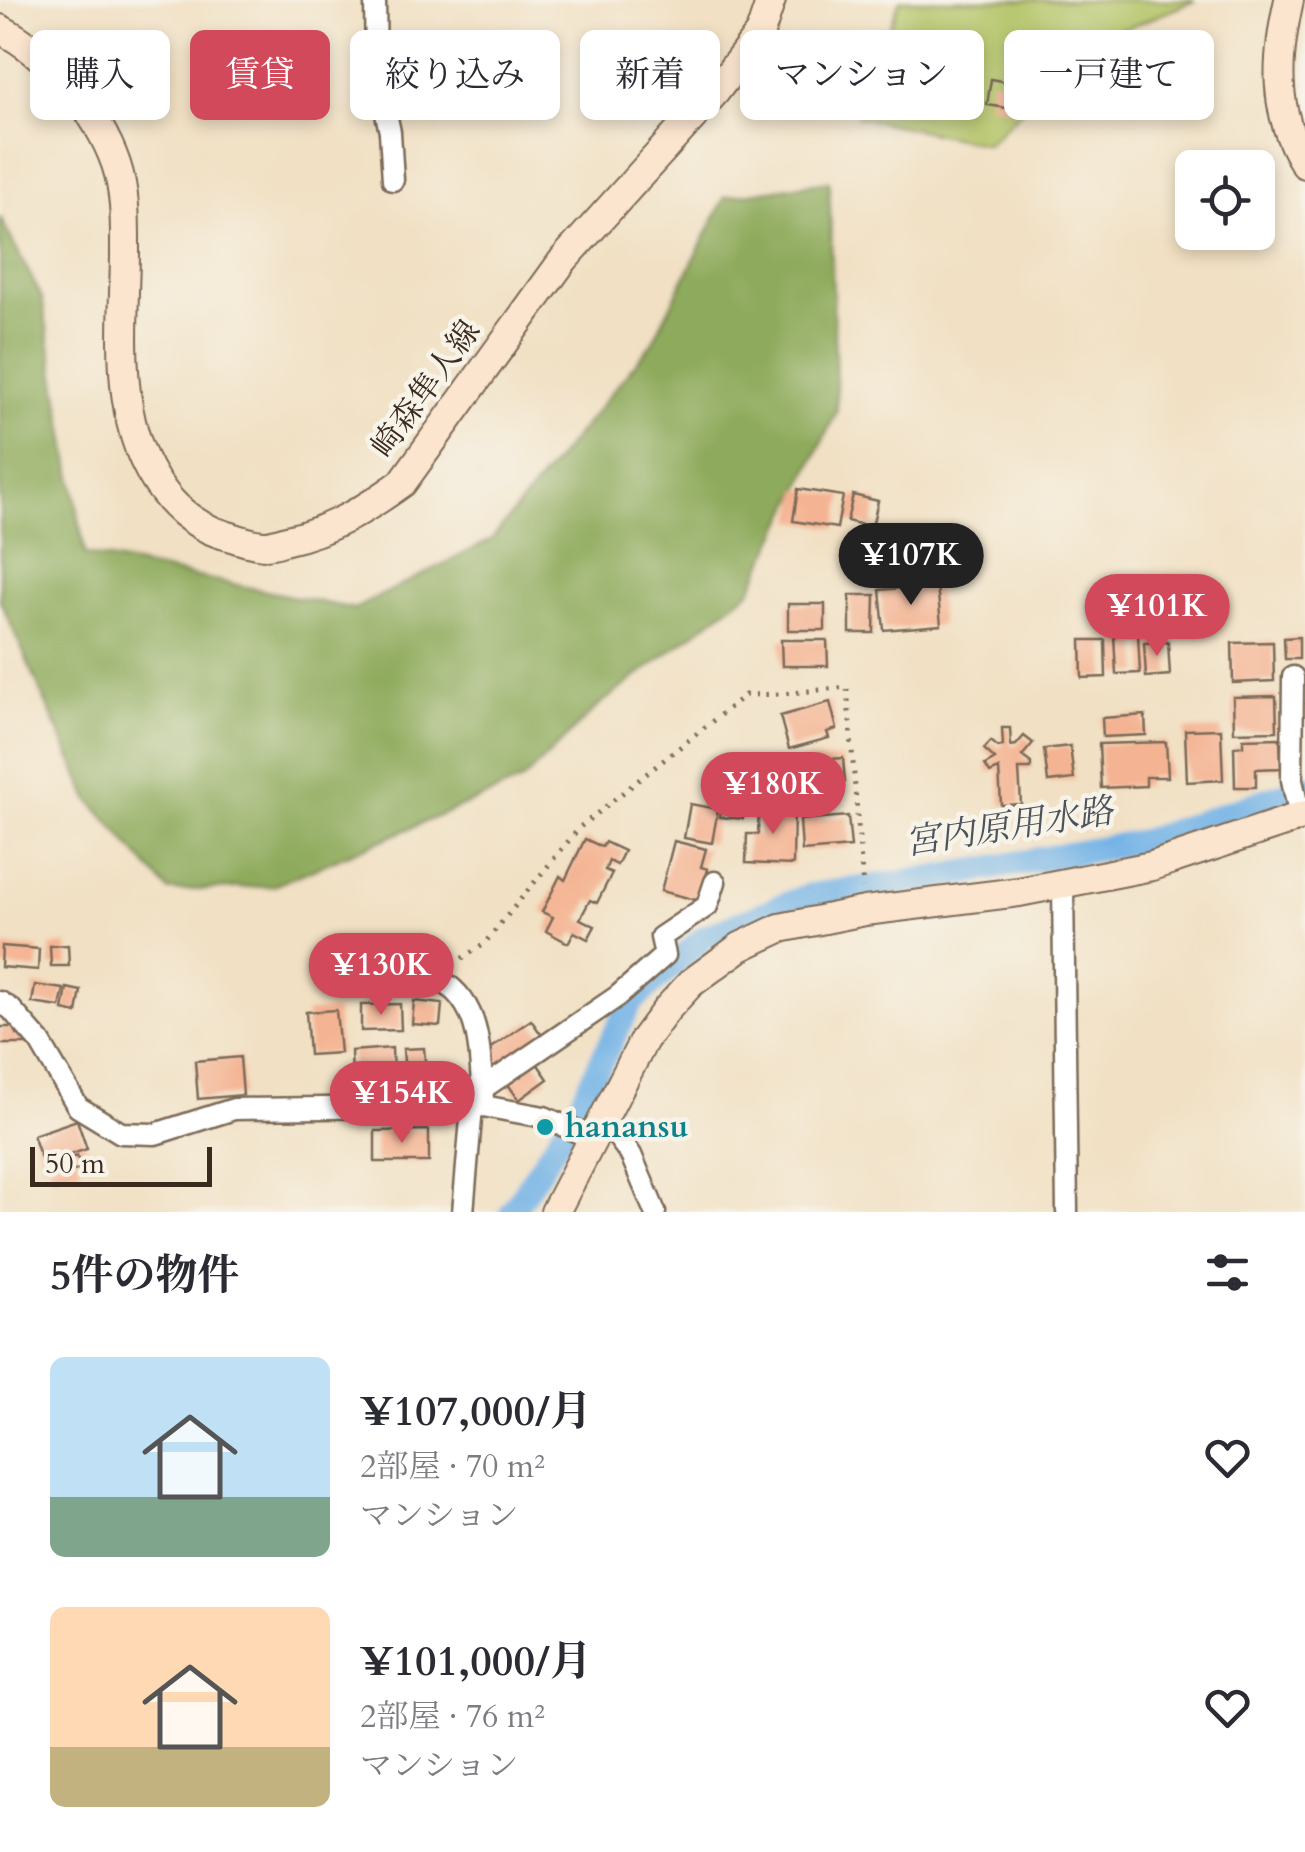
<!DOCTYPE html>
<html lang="ja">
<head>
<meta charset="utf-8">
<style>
	body { margin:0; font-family:Cardo,"Noto Serif JP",serif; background:#f7f7f7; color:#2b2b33; height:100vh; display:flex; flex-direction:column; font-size:38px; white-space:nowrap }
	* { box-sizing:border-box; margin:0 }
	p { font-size:32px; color:#7c7c81 }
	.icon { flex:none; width:55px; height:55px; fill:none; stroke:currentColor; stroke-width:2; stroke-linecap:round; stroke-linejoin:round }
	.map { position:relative; height:1212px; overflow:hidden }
	.sheet { display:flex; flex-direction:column; background:#fff; flex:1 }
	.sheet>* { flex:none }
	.guide { position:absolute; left:30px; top:30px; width:1245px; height:90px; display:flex; gap:20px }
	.fabs { position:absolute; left:1175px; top:150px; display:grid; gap:20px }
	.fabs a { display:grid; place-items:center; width:100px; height:100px; border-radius:15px; background:#fff; box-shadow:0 5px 15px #0003; font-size:50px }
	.scale { position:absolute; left:30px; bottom:25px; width:182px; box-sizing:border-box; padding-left:10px; border:5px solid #3b2a1e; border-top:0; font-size:28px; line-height:35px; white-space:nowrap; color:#3b2a1e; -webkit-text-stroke:8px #f7f3e8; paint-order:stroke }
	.price { position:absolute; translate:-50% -85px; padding:0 22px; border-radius:35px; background:#d1495b; color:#fff; font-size:32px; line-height:65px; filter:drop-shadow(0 2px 5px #0008) }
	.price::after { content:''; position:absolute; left:50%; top:60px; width:30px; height:22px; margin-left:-15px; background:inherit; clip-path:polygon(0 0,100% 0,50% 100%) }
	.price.current { background:#222; color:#fff }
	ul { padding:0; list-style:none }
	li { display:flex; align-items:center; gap:30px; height:250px; padding:0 50px }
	li span { display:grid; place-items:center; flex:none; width:280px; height:200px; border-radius:15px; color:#555 }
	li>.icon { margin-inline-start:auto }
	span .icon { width:120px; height:120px; fill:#fffc; stroke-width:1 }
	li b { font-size:42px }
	h2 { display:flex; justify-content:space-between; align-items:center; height:120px; padding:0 50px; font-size:42px }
	.chip { padding:0 35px; border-radius:15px; background:#fff; box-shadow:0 5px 15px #0003; font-size:35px; line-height:90px }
	.chip.current { background:#d1495b; color:#fff }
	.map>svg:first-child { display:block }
	.green { fill:#b3c468; stroke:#777743; stroke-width:2.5 }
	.forest { fill:#8eaa5c; stroke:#646a3d; stroke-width:2.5 }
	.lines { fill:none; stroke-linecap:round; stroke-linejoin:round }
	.canal { stroke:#72b2e6; stroke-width:25 }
	.building { fill:#f4b392 }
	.street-casing { stroke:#7b6a58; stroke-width:25 }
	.secondary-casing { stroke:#7b6a58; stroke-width:32 }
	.path { stroke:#7b6a58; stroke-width:5; stroke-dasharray:2.5 8; stroke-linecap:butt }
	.street { stroke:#fff; stroke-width:20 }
	.secondary { stroke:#fbe5cf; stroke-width:28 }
	.culture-dot { fill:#0f9aa8; stroke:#f7f3e8; stroke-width:4 }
	.labels { text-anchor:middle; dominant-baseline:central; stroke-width:9; stroke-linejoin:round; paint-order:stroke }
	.street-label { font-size:32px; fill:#3b2a1e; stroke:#f7f3e8 }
	.culture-label { font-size:32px; font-weight:bold; fill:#0d838f; stroke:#f7f3e8; text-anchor:start }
	.water-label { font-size:35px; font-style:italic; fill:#4c535a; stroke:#f7f3e8 }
</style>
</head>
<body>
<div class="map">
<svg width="1305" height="1212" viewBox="0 0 1305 1212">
	<rect width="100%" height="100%" fill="#f7f3e8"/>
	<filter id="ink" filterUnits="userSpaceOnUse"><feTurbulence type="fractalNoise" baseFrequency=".01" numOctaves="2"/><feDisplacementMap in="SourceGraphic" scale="20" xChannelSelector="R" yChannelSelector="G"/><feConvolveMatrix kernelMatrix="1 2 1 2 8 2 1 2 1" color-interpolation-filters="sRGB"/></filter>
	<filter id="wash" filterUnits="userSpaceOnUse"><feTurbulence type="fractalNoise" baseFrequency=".0048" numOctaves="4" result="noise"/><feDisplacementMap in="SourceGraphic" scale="40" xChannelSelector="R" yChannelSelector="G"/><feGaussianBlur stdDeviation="2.25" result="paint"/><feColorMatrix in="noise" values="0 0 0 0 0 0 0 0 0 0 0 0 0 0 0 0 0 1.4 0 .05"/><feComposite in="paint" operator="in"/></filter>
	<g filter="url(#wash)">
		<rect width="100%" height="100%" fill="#f1e0c3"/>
		<path class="green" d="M900,0H1193L1194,1L1093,42L987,144L857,117Z"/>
		<path class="forest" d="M829,181L837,411L750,591L599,705L522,781L273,886L169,891L89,799L0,600V217L42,298L85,554L354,609L491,540L652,343L725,197Z"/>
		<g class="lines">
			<path class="canal" d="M512,1212L575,1114L631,1002L705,937L807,896L922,880L1145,841L1305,787"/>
		</g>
		<g id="blocks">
			<g class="building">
				<path d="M991,79L1017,84L1013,109L987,105Z"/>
				<path d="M798,489L843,496L837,528L793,521Z"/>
				<path d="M853,495L878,501L872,527L847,521Z"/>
				<path d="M937,585L941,625L884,630L880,590Z"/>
				<path d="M850,595H875L874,633H850Z"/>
				<rect x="788" y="604" width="37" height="26"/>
				<path d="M1138,634L1140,673L1116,674L1114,635Z"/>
				<path d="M1299,637V659H1285L1284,638Z"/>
				<path d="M781,640H827L828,666H782Z"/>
				<path d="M1081,640H1105L1106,677L1082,678Z"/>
				<path d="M1168,642L1170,675L1146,677L1144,643Z"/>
				<path d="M1273,642L1274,681L1233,683L1232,643Z"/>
				<path d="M1276,696L1277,731L1234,732L1233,697Z"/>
				<path d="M830,702L837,729L827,732L829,738L789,749L780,716Z"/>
				<path d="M1145,715L1146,735L1103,737L1102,718Z"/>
				<path d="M1002,728H1010L1011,746L1016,745L1024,736L1033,743L1022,756L1031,763V769H1019L1021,804L1001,805L999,769L990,773L985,765L995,759L984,749L991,741L998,747L1003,746Z"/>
				<path d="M1221,729L1223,780L1187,782L1185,730Z"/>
				<path d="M1280,738L1281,768L1256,769V787H1235L1234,747L1243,746V739Z"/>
				<path d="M1166,742L1168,777H1146V786L1101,788L1099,744Z"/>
				<path d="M1070,746L1074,779L1048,782L1044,749Z"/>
				<path d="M843,758L845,782L804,785L802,761Z"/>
				<path d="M722,800L745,802L743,819L720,817Z"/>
				<path d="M690,804L718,809L712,843L684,838Z"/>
				<path d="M759,806L794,807L793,865L746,863L747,834H758Z"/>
				<path d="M848,816L851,847L802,851L800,820Z"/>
				<path d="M585,839L602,847L605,842L624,851L617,865L609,861L605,870L612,873L597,903L590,900L580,919L595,926L588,939L574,932L568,943L546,931L553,917L542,912L560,876L565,880Z"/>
				<path d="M674,841L706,849L701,867L708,869L700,901L661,891Z"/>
				<path d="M68,945L69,966H51L50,946Z"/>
				<path d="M2,946L39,949L38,970L1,967Z"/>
				<path d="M35,985L64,989L60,1007L32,1003Z"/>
				<path d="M67,988L81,991L77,1013L63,1010Z"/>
				<path d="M414,1001L442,1004L440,1026L412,1024Z"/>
				<path d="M400,1004L401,1030L361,1031V1005Z"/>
				<path d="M336,1010L340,1053L309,1055L306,1012Z"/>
				<path d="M531,1020L543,1037L493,1071L482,1054Z"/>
				<path d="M0,1027H17V1035H28V1044H0Z"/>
				<path d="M392,1048L393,1078L352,1081L351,1051Z"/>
				<path d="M424,1048L426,1073L405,1074L403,1049Z"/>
				<path d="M240,1057L243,1095L198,1099L195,1061Z"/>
				<path d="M534,1059L548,1079L519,1100L505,1080Z"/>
				<path d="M77,1120L87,1149L43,1164L33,1135Z"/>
				<path d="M429,1130V1162H375V1131Z"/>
				<path d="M77,1156L81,1169L53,1177L49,1165Z"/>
			</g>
		</g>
	</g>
	<g filter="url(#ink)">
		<use href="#blocks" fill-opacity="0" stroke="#7b6a58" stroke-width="2.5"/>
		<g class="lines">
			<g class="street-casing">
				<g id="street">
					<path d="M375,0L376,68L390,132L393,180"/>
					<path d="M1293,677L1292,780L1300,817"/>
					<path d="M1063,885L1067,1212"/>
					<path d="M433,976C483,1000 479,1050 483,1100"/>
					<path d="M0,1002L11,1009L40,1042L78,1107L121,1133L155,1134L234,1109L483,1106L544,1117L591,1138"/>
					<path d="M482,1089L618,996L665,955L661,937L707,906L715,882"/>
					<path d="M603,1117L631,1155L655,1212"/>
					<path d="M463,1212L472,1107"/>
				</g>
			</g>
			<g class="secondary-casing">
				<g id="secondary">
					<path d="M1289,0C1276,58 1272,112 1305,164"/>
					<path d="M0,29C49,54 98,112 116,164C126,194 125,224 125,255C124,332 112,424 162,490C178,512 201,529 228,536C239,539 253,545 265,545C272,545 280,542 287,540C330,531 366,509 402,483L564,259L715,92L760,33L771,0"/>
					<path d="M555,1212L644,1040L667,1009L691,983L740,947L780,928L865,911L1019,892L1152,866L1305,815"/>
				</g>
			</g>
			<path class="path" d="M453,964L483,945L580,827L745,695L782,694L847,687L863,888"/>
			<use href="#street" class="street"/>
			<use href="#secondary" class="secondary"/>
		</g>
	</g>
	<circle class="culture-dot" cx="545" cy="1127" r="10"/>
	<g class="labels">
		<g class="street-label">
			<text transform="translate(426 389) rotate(-54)">崎森隼人線</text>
		</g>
		<g class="culture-label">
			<text x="565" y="1127">hanansu</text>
		</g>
		<g class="water-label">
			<text transform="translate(1009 827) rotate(-9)">宮内原用水路</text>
		</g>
	</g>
</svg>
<div class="fabs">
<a><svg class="icon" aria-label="locate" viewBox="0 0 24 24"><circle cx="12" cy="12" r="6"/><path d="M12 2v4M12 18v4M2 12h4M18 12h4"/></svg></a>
</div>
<div class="scale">50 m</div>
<b class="price current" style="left:911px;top:608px">¥107K</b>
<b class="price" style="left:1157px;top:659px">¥101K</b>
<b class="price" style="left:773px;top:837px">¥180K</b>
<b class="price" style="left:381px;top:1018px">¥130K</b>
<b class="price" style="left:402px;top:1146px">¥154K</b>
<div class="guide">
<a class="chip">購入</a>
<a class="chip current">賃貸</a>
<a class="chip">絞り込み</a>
<a class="chip">新着</a>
<a class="chip">マンション</a>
<a class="chip">一戸建て</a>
</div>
</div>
<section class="sheet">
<h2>5件の物件<svg class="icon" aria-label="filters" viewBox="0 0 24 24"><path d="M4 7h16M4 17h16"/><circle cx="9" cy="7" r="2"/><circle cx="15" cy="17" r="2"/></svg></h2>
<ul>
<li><span style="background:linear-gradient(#bfe0f5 70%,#7fa58c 0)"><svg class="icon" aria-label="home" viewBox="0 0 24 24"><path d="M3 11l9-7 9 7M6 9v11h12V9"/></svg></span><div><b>¥107,000/月</b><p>2部屋 · 70 m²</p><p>マンション</p></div><svg class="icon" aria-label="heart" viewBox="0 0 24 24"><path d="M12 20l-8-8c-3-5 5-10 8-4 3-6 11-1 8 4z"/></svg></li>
<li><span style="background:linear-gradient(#ffd9b3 70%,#c2b280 0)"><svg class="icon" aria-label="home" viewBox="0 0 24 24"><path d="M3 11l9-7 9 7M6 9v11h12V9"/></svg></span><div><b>¥101,000/月</b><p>2部屋 · 76 m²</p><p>マンション</p></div><svg class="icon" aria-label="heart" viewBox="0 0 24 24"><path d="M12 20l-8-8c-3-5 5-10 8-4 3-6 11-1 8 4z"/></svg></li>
</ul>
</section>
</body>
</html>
